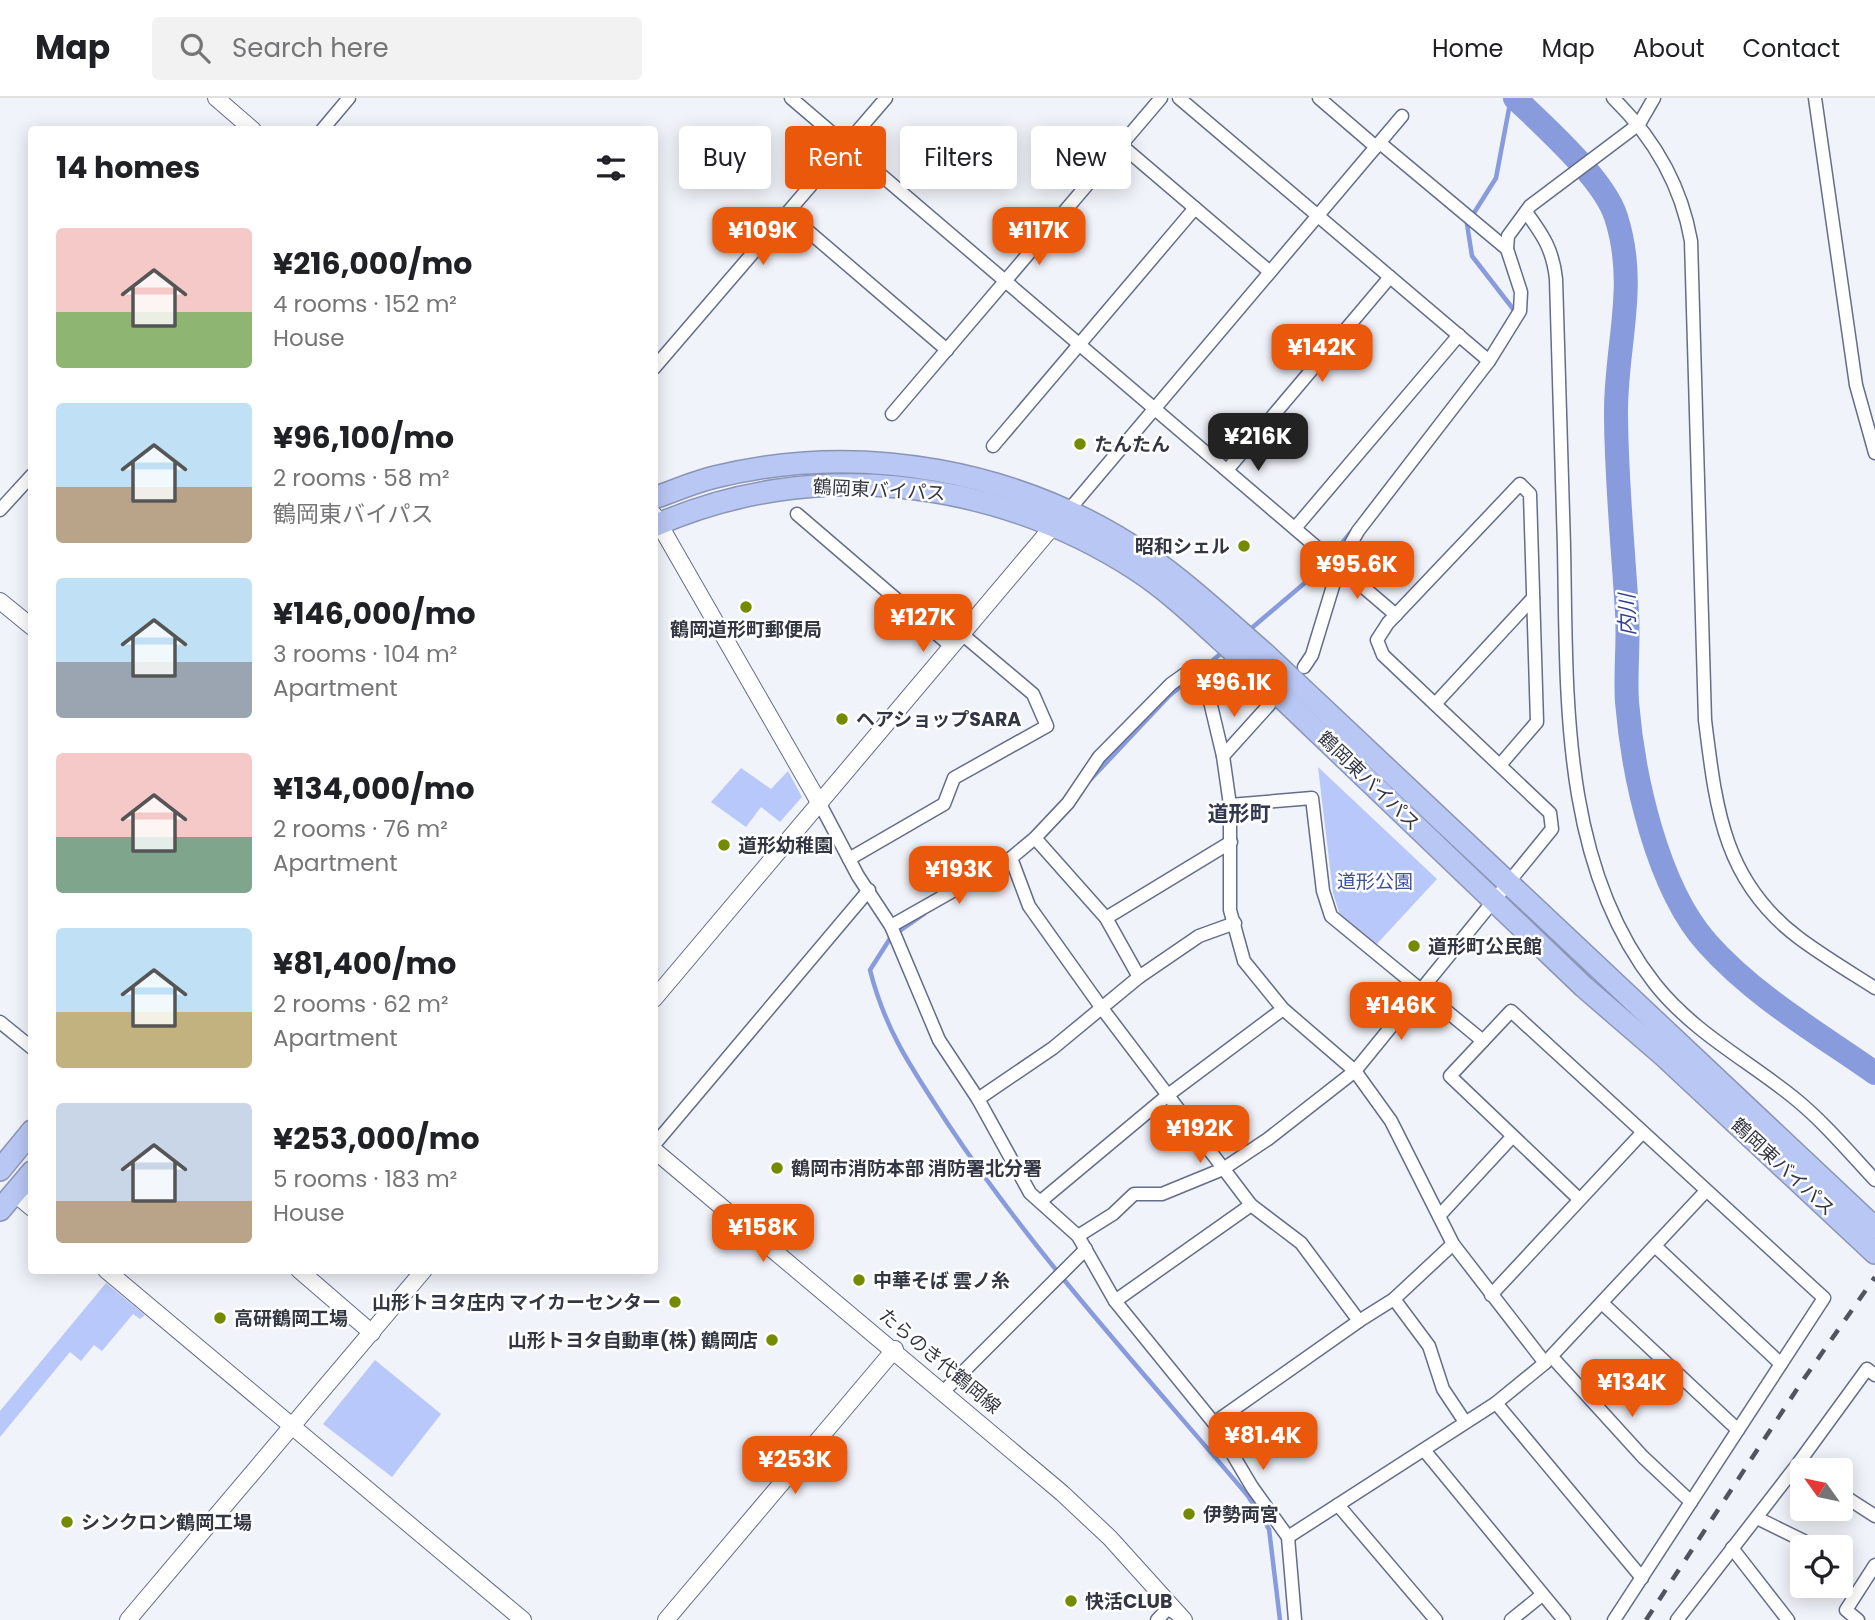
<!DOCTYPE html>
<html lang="en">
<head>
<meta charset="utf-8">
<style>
	body { margin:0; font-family:Poppins,"Noto Sans JP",sans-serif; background:#f2f2f2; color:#202124; height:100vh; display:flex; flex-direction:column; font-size:26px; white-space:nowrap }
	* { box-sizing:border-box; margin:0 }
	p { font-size:23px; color:#757577 }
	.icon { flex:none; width:38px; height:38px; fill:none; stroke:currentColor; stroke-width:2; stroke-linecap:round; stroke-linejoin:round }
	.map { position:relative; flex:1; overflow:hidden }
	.drawer { position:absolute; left:28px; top:28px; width:630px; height:1148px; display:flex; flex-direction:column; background:#fff; border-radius:7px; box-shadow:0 4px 18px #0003 }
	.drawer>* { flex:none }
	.top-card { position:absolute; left:679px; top:28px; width:665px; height:63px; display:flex; gap:14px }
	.needle { width:46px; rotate:303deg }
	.buttons { position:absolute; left:1790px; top:1360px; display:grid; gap:14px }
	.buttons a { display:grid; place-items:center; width:63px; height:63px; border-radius:7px; background:#fff; box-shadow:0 4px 18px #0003; font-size:35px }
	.price { position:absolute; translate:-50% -60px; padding:0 16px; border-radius:14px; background:#ea580c; color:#fff; font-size:23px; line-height:46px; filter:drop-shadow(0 2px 4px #0008) }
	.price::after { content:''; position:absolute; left:50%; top:42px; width:21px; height:16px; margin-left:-10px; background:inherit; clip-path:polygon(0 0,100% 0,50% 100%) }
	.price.active { background:#222; color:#fff }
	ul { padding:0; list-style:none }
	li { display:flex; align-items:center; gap:21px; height:175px; padding:0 28px }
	li span { display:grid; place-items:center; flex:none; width:196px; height:140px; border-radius:7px; color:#555 }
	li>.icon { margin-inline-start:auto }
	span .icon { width:84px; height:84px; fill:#fffc; stroke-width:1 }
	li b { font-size:30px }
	h2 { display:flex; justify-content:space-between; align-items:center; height:84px; padding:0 28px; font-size:30px }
	.pill { padding:0 24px; border-radius:7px; background:#fff; box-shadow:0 4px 18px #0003; font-size:24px; line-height:63px }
	.pill.active { background:#ea580c; color:#fff }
	header { display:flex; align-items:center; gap:42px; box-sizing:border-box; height:98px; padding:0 35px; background:#fff; border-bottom:2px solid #e0e0e0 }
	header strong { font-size:33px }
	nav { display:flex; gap:38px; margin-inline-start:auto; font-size:24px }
	.search { width:490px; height:63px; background:#f2f2f2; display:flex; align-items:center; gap:18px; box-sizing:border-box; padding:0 24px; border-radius:7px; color:#757577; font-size:26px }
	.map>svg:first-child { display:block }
	.green { fill:#b9c8fa }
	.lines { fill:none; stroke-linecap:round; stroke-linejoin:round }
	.stream { stroke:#879bdd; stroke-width:4.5 }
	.river { stroke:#879bdd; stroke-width:24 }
	.street-casing { stroke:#646d89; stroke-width:15 }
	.secondary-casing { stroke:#646d89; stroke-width:18 }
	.highway-casing { stroke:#8a95b6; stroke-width:24 }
	.street { stroke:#fff; stroke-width:12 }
	.secondary { stroke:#fff; stroke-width:16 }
	.highway { stroke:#b9c7f4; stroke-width:21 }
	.rail { stroke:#515560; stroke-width:4.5; stroke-dasharray:12 12; stroke-linecap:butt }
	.poi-dot { fill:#748b00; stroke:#fff; stroke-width:2.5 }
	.labels { text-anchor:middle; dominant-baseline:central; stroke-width:5; stroke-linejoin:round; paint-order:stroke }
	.poi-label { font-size:19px; font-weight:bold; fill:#333743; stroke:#fff; text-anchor:start }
	.street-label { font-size:19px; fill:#333743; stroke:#fff }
	.park-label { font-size:19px; fill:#3e50a0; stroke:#fff }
	.water-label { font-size:21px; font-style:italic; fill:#31418f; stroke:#fff }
	.neighbourhood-label { font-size:21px; font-weight:bold; fill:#303850; stroke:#fff }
</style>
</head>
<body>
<header>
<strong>Map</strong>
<div class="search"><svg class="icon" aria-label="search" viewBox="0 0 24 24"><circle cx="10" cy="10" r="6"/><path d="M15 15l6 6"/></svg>Search here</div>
<nav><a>Home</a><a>Map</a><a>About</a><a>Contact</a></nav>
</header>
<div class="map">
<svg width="1875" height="1522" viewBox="0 0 1875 1522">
	<rect width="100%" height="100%" fill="#f1f3fa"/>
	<g class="green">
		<path d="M1318,669L1437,781L1375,848L1340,817L1333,795Z"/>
		<path d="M741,670L771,691L788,673L802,699L780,724L761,709L746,729L711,704Z"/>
		<path d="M106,1185L145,1217L140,1221L133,1216L102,1253L94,1247L81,1263L70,1254L0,1339V1313Z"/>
		<path d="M375,1262L441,1316L392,1379L323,1326Z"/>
	</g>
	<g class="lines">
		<g class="stream">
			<path d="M1511,0L1496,80L1467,126L1472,158L1517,216"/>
			<path d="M1247,534L1320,472L1351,434"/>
			<path d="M1090,682L1169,598L1224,553"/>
			<path d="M924,816L891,839L870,872C886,935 913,972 948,1026C1036,1159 1146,1277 1248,1398L1269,1431L1280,1522"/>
		</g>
		<path class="river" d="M1515,0C1544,28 1604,81 1616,119C1638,187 1616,246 1616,313C1616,380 1623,448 1627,514C1629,544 1625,574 1627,604C1633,678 1657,789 1707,845C1754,898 1818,935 1875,975"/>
		<g class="street-casing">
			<g id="street">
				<path d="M791,0L1396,517"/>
				<path d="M1179,0L1489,263"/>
				<path d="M1319,0L1376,49"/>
				<path d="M1613,0C1654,40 1681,86 1691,143L1705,622C1716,710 1723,783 1799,840C1823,858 1850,874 1875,890"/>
				<path d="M1815,0L1856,287L1875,355"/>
				<path d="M322,32L349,0"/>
				<path d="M1380,45L1507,151"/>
				<path d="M1121,47L1270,174"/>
				<path d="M1526,114C1543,137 1553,152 1556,181C1559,270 1562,360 1564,450C1567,595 1560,765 1655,886C1693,934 1747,962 1793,999C1823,1023 1849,1054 1875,1082"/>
				<path d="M787,115L947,252"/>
				<path d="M654,270L886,0"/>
				<path d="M892,316L1161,0"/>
				<path d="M993,348L1195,110"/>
				<path d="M1228,371L1390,179"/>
				<path d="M0,412L32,377"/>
				<path d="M1068,413L1402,18"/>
				<path d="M797,416L952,549"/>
				<path d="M1296,429L1459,237"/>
				<path d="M1304,569L1312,557L1340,465L1358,433L1489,263L1520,213L1521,194L1507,151L1508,138L1530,108L1639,26L1654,0"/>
				<path d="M1435,606L1533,500"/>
				<path d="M1223,658L1269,607"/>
				<path d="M820,706L858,778L891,828L939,942L978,1001L1030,1095L1078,1138L1115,1203L1214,1325L1252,1389L1288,1439L1295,1522"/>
				<path d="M1230,707L1312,700L1323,793L1331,818L1483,943"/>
				<path d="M1035,740L1106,820L1139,879"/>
				<path d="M1011,760L1029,808L1101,909L1251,1107L1301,1145L1359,1223L1214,1325"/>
				<path d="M849,761L944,706L954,680L1047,628L1033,596L963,537"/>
				<path d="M1106,820L1231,744"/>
				<path d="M891,828L1011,760L1035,740L1068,705L1099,659L1171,586L1192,571L1203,574L1223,658L1230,707V812L1244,863L1283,911L1355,973L1391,1023L1453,1146L1545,1265"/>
				<path d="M0,924L32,950"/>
				<path d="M978,1001L1053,950L1139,879L1199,838L1235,825"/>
				<path d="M654,1047L869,792"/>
				<path d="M1579,1101L1450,978L1511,913L1824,1200L1614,1522"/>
				<path d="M1041,1103L1168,997L1283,911"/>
				<path d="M1439,1118L1512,1039"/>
				<path d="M1078,1138L1113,1116L1134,1096H1162L1223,1071L1268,1041L1355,973L1552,731L1550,715L1383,557L1377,542L1388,525L1520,386L1530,396L1537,624L1500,667"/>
				<path d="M1655,1148L1781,1266"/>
				<path d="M1491,1197L1642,1035"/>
				<path d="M1394,1201L1429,1248L1443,1291L1465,1324"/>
				<path d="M1115,1203L1251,1107"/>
				<path d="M1602,1205L1738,1332"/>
				<path d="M1359,1223L1394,1201L1453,1146"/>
				<path d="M1552,1259L1643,1359L1691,1404"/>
				<path d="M944,1293L1086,1151"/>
				<path d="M1496,1305L1642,1480"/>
				<path d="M1424,1352L1564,1522"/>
				<path d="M1841,1396L1875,1418"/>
				<path d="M1338,1407L1436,1522"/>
				<path d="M1757,1420L1816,1449"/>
				<path d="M1288,1439L1496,1305L1545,1265L1705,1094"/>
				<path d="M1732,1450L1788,1522"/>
				<path d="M1157,1522L1171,1507L1173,1514"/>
				<path d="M1511,1522L1542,1497"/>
				<path d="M1677,1522L1797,1367L1867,1271L1875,1277"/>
				<path d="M1858,1522L1846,1512L1875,1467"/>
			</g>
		</g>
		<g class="secondary-casing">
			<g id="secondary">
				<path d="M216,0L253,32"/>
				<path d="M654,417L820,706"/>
				<path d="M0,503L32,529"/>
				<path d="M654,901L1054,427"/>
				<path d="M654,1052L1062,1395L1110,1440L1184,1522"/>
				<path d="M14,1095L32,1110"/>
				<path d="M106,1172L523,1522"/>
				<path d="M299,1172L372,1235"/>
				<path d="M128,1522L424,1172"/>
				<path d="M666,1522L895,1251"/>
			</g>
		</g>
		<g class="highway-casing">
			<g id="highway">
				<path d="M654,400C674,393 694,384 715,379C861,343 1021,372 1146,457C1188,486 1225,521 1264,555L1875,1130"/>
				<path d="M654,428C809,359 993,379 1135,471C1172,495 1204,527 1236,556L1584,889L1664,958L1875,1155"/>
				<path d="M0,1072L32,1033"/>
				<path d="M0,1112L32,1074"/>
			</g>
		</g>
		<use href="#street" class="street"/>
		<use href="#secondary" class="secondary"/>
		<use href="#highway" class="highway"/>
		<path class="rail" d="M1646,1522L1801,1285L1875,1179"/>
	</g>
	<g class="poi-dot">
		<circle cx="1080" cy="346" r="7"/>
		<circle cx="1244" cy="448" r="7"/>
		<circle cx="746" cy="509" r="7"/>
		<circle cx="842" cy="621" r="7"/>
		<circle cx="724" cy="747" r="7"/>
		<circle cx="1414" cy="848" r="7"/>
		<circle cx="777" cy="1070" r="7"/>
		<circle cx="859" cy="1182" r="7"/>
		<circle cx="675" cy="1204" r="7"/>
		<circle cx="220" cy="1220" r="7"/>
		<circle cx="772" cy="1242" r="7"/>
		<circle cx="1189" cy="1416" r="7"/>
		<circle cx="67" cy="1424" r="7"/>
		<circle cx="1071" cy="1503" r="7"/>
	</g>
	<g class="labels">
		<g class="poi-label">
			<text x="1094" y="346">たんたん</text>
			<text x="1230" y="448" text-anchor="end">昭和シェル</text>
			<text x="746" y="531" text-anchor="middle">鶴岡道形町郵便局</text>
			<text x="856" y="621">ヘアショップSARA</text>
			<text x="738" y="747">道形幼稚園</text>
			<text x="1428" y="848">道形町公民館</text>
			<text x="791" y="1070">鶴岡市消防本部 消防署北分署</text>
			<text x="873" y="1182">中華そば 雲ノ糸</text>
			<text x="661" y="1204" text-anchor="end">山形トヨタ庄内 マイカーセンター</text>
			<text x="234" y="1220">高研鶴岡工場</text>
			<text x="758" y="1242" text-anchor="end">山形トヨタ自動車(株) 鶴岡店</text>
			<text x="1203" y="1416">伊勢両宮</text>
			<text x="81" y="1424">シンクロン鶴岡工場</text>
			<text x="1085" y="1503">快活CLUB</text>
		</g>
		<g class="street-label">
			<text transform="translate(879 392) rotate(3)">鶴岡東バイパス</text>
			<text transform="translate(1369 683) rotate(44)">鶴岡東バイパス</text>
			<text transform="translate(1783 1069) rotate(43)">鶴岡東バイパス</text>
			<text transform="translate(940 1263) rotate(40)">たらのき代鶴岡線</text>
		</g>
		<g class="park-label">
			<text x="1375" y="783">道形公園</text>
		</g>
		<g class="water-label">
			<text transform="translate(1627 517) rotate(-91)">内川</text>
		</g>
		<g class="neighbourhood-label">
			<text x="1239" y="715">道形町</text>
		</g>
	</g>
</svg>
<div class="buttons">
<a><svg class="needle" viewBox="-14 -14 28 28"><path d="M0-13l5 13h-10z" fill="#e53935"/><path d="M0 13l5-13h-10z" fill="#757577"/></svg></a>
<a><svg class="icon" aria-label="locate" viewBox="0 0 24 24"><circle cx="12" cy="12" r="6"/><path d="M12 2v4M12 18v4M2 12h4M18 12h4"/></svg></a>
</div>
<b class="price" style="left:763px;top:169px">¥109K</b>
<b class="price" style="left:1039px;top:169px">¥117K</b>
<b class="price" style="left:1322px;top:286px">¥142K</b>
<b class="price active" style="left:1258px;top:375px">¥216K</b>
<b class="price" style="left:1357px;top:503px">¥95.6K</b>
<b class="price" style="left:923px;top:556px">¥127K</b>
<b class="price" style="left:1234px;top:621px">¥96.1K</b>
<b class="price" style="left:959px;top:808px">¥193K</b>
<b class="price" style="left:1401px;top:944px">¥146K</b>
<b class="price" style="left:1200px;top:1067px">¥192K</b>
<b class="price" style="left:763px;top:1166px">¥158K</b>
<b class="price" style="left:1632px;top:1321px">¥134K</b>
<b class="price" style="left:1263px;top:1374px">¥81.4K</b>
<b class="price" style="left:795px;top:1398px">¥253K</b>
<div class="top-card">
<a class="pill">Buy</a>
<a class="pill active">Rent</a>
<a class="pill">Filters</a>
<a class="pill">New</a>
</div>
<section class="drawer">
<h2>14 homes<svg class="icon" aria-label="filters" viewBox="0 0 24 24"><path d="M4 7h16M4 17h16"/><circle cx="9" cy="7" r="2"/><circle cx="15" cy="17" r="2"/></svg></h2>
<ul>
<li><span style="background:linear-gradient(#f6c9c9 60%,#8fb573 0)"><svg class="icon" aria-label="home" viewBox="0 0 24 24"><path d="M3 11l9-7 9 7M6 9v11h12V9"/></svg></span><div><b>¥216,000/mo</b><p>4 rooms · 152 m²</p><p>House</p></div></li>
<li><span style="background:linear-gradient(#bfe0f5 60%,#b9a48a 0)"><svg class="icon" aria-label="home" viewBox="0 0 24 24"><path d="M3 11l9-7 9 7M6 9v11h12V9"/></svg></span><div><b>¥96,100/mo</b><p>2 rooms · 58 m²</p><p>鶴岡東バイパス</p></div></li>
<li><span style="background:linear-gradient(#bfe0f5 60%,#9aa5b1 0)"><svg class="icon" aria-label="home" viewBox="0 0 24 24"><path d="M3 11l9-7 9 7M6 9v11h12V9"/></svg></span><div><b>¥146,000/mo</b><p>3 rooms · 104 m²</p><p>Apartment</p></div></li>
<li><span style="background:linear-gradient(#f6c9c9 60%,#7fa58c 0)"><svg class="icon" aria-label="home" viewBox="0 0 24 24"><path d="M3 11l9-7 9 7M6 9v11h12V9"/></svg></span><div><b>¥134,000/mo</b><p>2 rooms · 76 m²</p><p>Apartment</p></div></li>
<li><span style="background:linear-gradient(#bfe0f5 60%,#c2b280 0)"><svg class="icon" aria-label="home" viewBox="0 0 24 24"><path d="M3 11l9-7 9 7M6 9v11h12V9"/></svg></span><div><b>¥81,400/mo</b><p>2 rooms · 62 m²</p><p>Apartment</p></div></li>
<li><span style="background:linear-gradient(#c9d6e8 70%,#b9a48a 0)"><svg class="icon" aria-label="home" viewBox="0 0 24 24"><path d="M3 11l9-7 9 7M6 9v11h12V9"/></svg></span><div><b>¥253,000/mo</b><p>5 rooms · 183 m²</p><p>House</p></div></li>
</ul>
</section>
</div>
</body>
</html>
